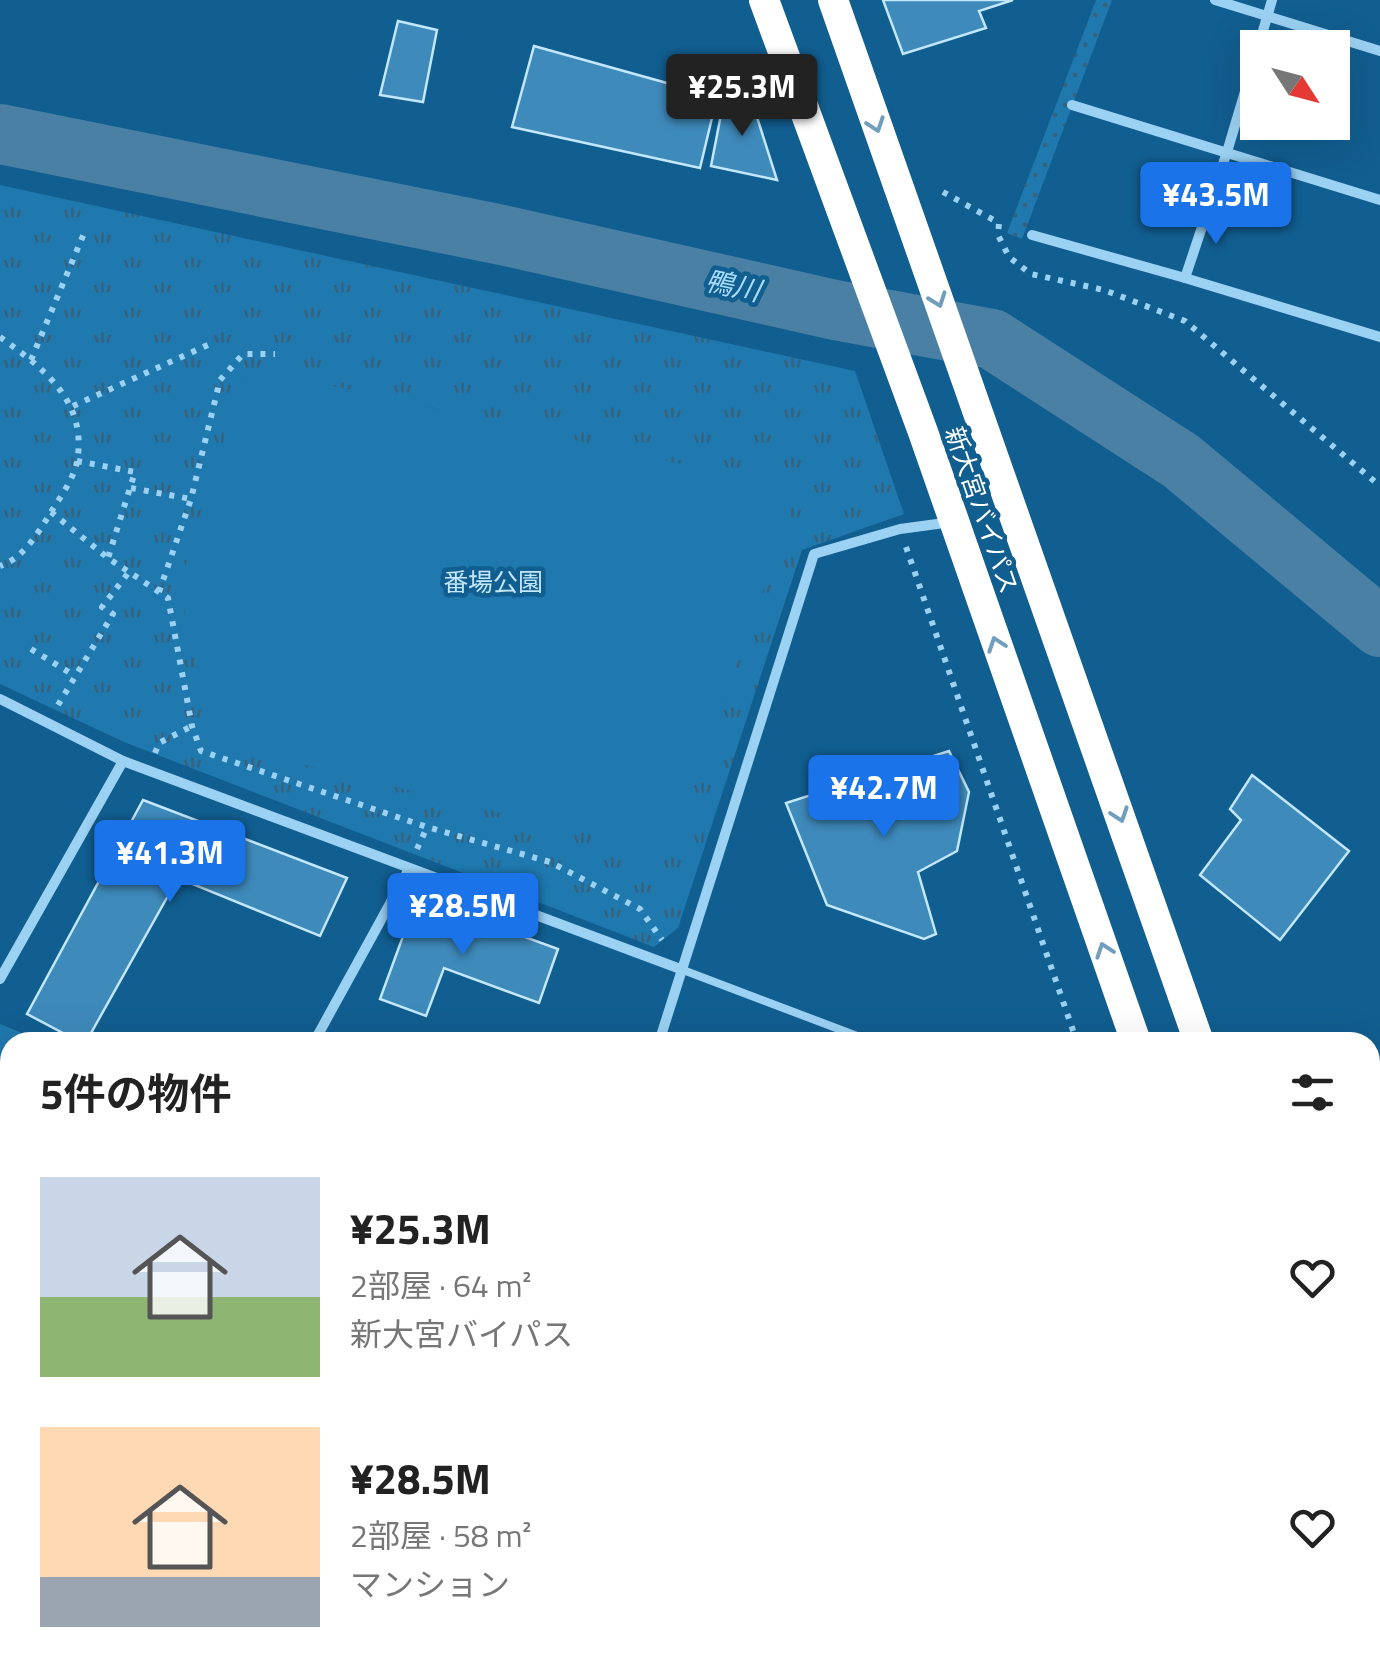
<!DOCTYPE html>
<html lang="ja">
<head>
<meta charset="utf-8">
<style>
	body { margin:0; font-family:"Titillium Web","Noto Sans JP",sans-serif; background:#f2f2f2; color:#222; height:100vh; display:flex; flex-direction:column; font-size:38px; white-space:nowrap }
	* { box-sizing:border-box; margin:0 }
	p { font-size:32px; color:#767676 }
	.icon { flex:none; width:55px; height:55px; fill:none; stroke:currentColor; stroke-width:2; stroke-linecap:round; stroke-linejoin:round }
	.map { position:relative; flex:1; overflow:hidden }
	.details { position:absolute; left:0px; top:1032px; width:1380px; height:642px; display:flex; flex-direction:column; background:#fff; border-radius:30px 30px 0 0; box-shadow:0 10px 40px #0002 }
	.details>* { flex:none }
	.needle { width:65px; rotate:126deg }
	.tools { position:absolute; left:1240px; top:30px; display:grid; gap:20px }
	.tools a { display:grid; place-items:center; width:110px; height:110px; border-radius:0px; background:#fff; box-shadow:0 10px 40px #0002; font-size:50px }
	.price { position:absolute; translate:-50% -85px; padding:0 22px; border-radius:10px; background:#1a73e8; color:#fff; font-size:32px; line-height:65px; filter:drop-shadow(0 2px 5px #0008) }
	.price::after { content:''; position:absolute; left:50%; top:60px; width:30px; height:22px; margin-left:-15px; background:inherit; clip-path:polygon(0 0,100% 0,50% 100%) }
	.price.current { background:#222; color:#fff }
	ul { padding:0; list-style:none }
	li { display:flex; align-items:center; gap:30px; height:250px; padding:0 40px }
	li span { display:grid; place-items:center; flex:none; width:280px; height:200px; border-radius:0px; color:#555 }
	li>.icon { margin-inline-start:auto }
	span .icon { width:120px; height:120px; fill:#fffc; stroke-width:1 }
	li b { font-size:42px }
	h2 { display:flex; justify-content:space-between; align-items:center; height:120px; padding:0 40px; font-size:42px }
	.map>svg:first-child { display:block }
	.grass { fill:url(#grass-dots) }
	.park { fill:url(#park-tufts) }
	.pitch { fill:#1f78ae }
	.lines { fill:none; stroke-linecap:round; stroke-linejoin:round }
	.river { stroke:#4980a4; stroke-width:60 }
	.building { fill:#3e8abb; stroke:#c3e7fd; stroke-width:2.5 }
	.path { stroke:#9bd1f3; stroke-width:6; stroke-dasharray:5 8; stroke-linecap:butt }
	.lane { stroke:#9bd1f3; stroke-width:8 }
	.street { stroke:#9bd1f3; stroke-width:10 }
	.secondary { stroke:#cae8fd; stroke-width:20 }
	.highway { stroke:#fff; stroke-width:30 }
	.oneway { stroke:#709ebc }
	.labels { text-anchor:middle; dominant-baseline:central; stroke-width:9; stroke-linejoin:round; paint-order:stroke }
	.street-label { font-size:25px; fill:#fff; stroke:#115e90 }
	.park-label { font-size:25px; fill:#c3e7fd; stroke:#115e90 }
	.water-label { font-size:28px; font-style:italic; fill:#a7dbfa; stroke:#115e90 }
</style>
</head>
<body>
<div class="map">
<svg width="1380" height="1673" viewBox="0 0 1380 1673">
	<defs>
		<pattern id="grass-dots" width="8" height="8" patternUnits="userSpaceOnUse" patternTransform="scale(2.5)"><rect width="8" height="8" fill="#1f78ae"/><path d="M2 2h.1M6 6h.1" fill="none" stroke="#36627d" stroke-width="1.8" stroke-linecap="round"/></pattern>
		<pattern id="park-tufts" width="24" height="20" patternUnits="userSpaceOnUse" patternTransform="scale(2.5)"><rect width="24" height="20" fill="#1f78ae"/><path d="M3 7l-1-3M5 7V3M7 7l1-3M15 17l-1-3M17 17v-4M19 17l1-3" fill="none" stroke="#36627d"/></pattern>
	</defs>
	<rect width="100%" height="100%" fill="#115e90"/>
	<path class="grass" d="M1096,0H1112L1022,239L1007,233Z"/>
	<g class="park">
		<path d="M0,185L855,371L904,514L802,550L678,928L654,947L124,742L0,684Z"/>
		<path d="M0,1024L44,1042H10V1078L0,1074Z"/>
		<path d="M578,1665H626L623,1673H575Z"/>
	</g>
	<path class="pitch" d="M248,367L798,490L670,854L215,743L179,586Z"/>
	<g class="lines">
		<path class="river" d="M0,134L502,235L835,310L992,339L1181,461L1380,627"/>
	</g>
	<g class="building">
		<path d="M883,0H1013L979,11L986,28L903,54Z"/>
		<path d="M398,21L437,30L423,102L380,95Z"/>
		<path d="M534,46L717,97L700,168L512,127Z"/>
		<path d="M748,89L777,180L711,166L724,99Z"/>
		<path d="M949,751L969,792L957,851L918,872L936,934L924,939L827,905L786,803Z"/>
		<path d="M1252,775L1349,851L1280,940L1200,875L1241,820L1230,809Z"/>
		<path d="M143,800L347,878L320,936L178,878L86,1042H80L27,1014Z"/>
		<path d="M417,898L558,949L539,1003L444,968L426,1016L380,999Z"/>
		<path d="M1370,1105L1380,1109V1133L1370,1158Z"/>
		<path d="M0,1382L10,1386V1457L0,1453Z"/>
		<path d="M0,1527L10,1531V1588L0,1584Z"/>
		<path d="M1130,1665H1261L1258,1673H1141L1128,1668Z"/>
	</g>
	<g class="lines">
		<g class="path">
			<path d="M943,192L999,223L998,235L1009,257L1031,274L1104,290L1185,321L1380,486"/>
			<path d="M0,337C43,368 88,401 77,462C73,481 58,500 48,517C36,536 22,559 0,566"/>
			<path d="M31,360L85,231"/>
			<path d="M73,406L210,344"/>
			<path d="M77,461L135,472L108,558"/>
			<path d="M131,488L191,499"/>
			<path d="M51,512L108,558L168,598L192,726L201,751L427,827L550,862L640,909L662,940"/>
			<path d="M906,547L1077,1042"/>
			<path d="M159,592L191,499L220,380L243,354H275"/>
			<path d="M31,649L75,676"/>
			<path d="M58,705L113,614L102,607L129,572"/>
			<path d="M155,753L159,743L192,726"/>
			<path d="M417,849L427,827"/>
			<path d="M1286,1673L1287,1665"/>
		</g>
		<path class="lane" d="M683,970L873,1042"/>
		<g class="street">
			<path d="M1215,0L1380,51"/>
			<path d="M1258,48L1227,152L1185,278L1380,337"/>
			<path d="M1258,48L1272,0"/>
			<path d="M1072,105L1380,200"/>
			<path d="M1032,235L1185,278"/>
			<path d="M0,699L123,761L683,970"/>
			<path d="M0,979L123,761"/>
			<path d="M314,1042L409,869"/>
			<path d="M659,1042L814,554L900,529L952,522"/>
			<path d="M0,1500L10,1504"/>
			<path d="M0,1628L10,1608"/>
			<path d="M413,1665L433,1673"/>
			<path d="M455,1673L458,1665"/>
		</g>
		<g class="secondary">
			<path d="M1370,1490L1380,1454"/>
			<path d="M1324,1673L1325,1665"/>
		</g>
		<g class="highway">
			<path d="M764,0L923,432L1136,1042"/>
			<path d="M833,0L1199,1042"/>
			<path d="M1370,1537L1380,1565"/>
			<path d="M1354,1665L1356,1673"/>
		</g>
	</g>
	<defs><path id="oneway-chevron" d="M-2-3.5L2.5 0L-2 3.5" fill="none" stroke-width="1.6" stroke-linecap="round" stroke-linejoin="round" transform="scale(2.5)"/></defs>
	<g class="oneway">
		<use href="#oneway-chevron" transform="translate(876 125) rotate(71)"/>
		<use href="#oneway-chevron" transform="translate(938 300) rotate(70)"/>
		<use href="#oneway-chevron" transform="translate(996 644) rotate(-109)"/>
		<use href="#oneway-chevron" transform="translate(1120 815) rotate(71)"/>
		<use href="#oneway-chevron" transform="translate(1104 950) rotate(-109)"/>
	</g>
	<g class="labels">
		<g class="street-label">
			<text transform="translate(982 510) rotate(71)">新大宮バイパス</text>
		</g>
		<g class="park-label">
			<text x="493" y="582">番場公園</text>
		</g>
		<g class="water-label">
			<text transform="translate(733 285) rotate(12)">鴨川</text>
		</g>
	</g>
</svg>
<div class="tools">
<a><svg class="needle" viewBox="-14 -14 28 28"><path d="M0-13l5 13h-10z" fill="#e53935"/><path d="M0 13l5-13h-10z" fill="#767676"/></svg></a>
</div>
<b class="price current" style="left:742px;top:139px">¥25.3M</b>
<b class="price" style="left:1216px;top:247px">¥43.5M</b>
<b class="price" style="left:884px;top:840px">¥42.7M</b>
<b class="price" style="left:170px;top:905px">¥41.3M</b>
<b class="price" style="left:463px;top:958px">¥28.5M</b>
<section class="details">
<h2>5件の物件<svg class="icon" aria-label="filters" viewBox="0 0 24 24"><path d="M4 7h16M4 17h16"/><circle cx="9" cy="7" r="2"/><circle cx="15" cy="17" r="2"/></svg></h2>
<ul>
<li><span style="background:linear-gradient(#c9d6e8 60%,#8fb573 0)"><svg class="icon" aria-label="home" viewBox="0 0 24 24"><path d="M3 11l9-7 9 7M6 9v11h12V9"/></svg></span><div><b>¥25.3M</b><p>2部屋 · 64 m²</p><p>新大宮バイパス</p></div><svg class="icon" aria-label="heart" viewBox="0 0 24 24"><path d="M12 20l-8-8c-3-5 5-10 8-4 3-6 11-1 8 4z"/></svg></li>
<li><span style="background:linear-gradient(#ffd9b3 75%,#9aa5b1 0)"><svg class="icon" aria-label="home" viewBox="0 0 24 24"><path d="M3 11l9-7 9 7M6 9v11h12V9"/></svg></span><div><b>¥28.5M</b><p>2部屋 · 58 m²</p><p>マンション</p></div><svg class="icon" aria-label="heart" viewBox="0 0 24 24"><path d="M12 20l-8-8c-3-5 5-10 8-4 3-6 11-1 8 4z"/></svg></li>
</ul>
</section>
</div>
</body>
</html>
